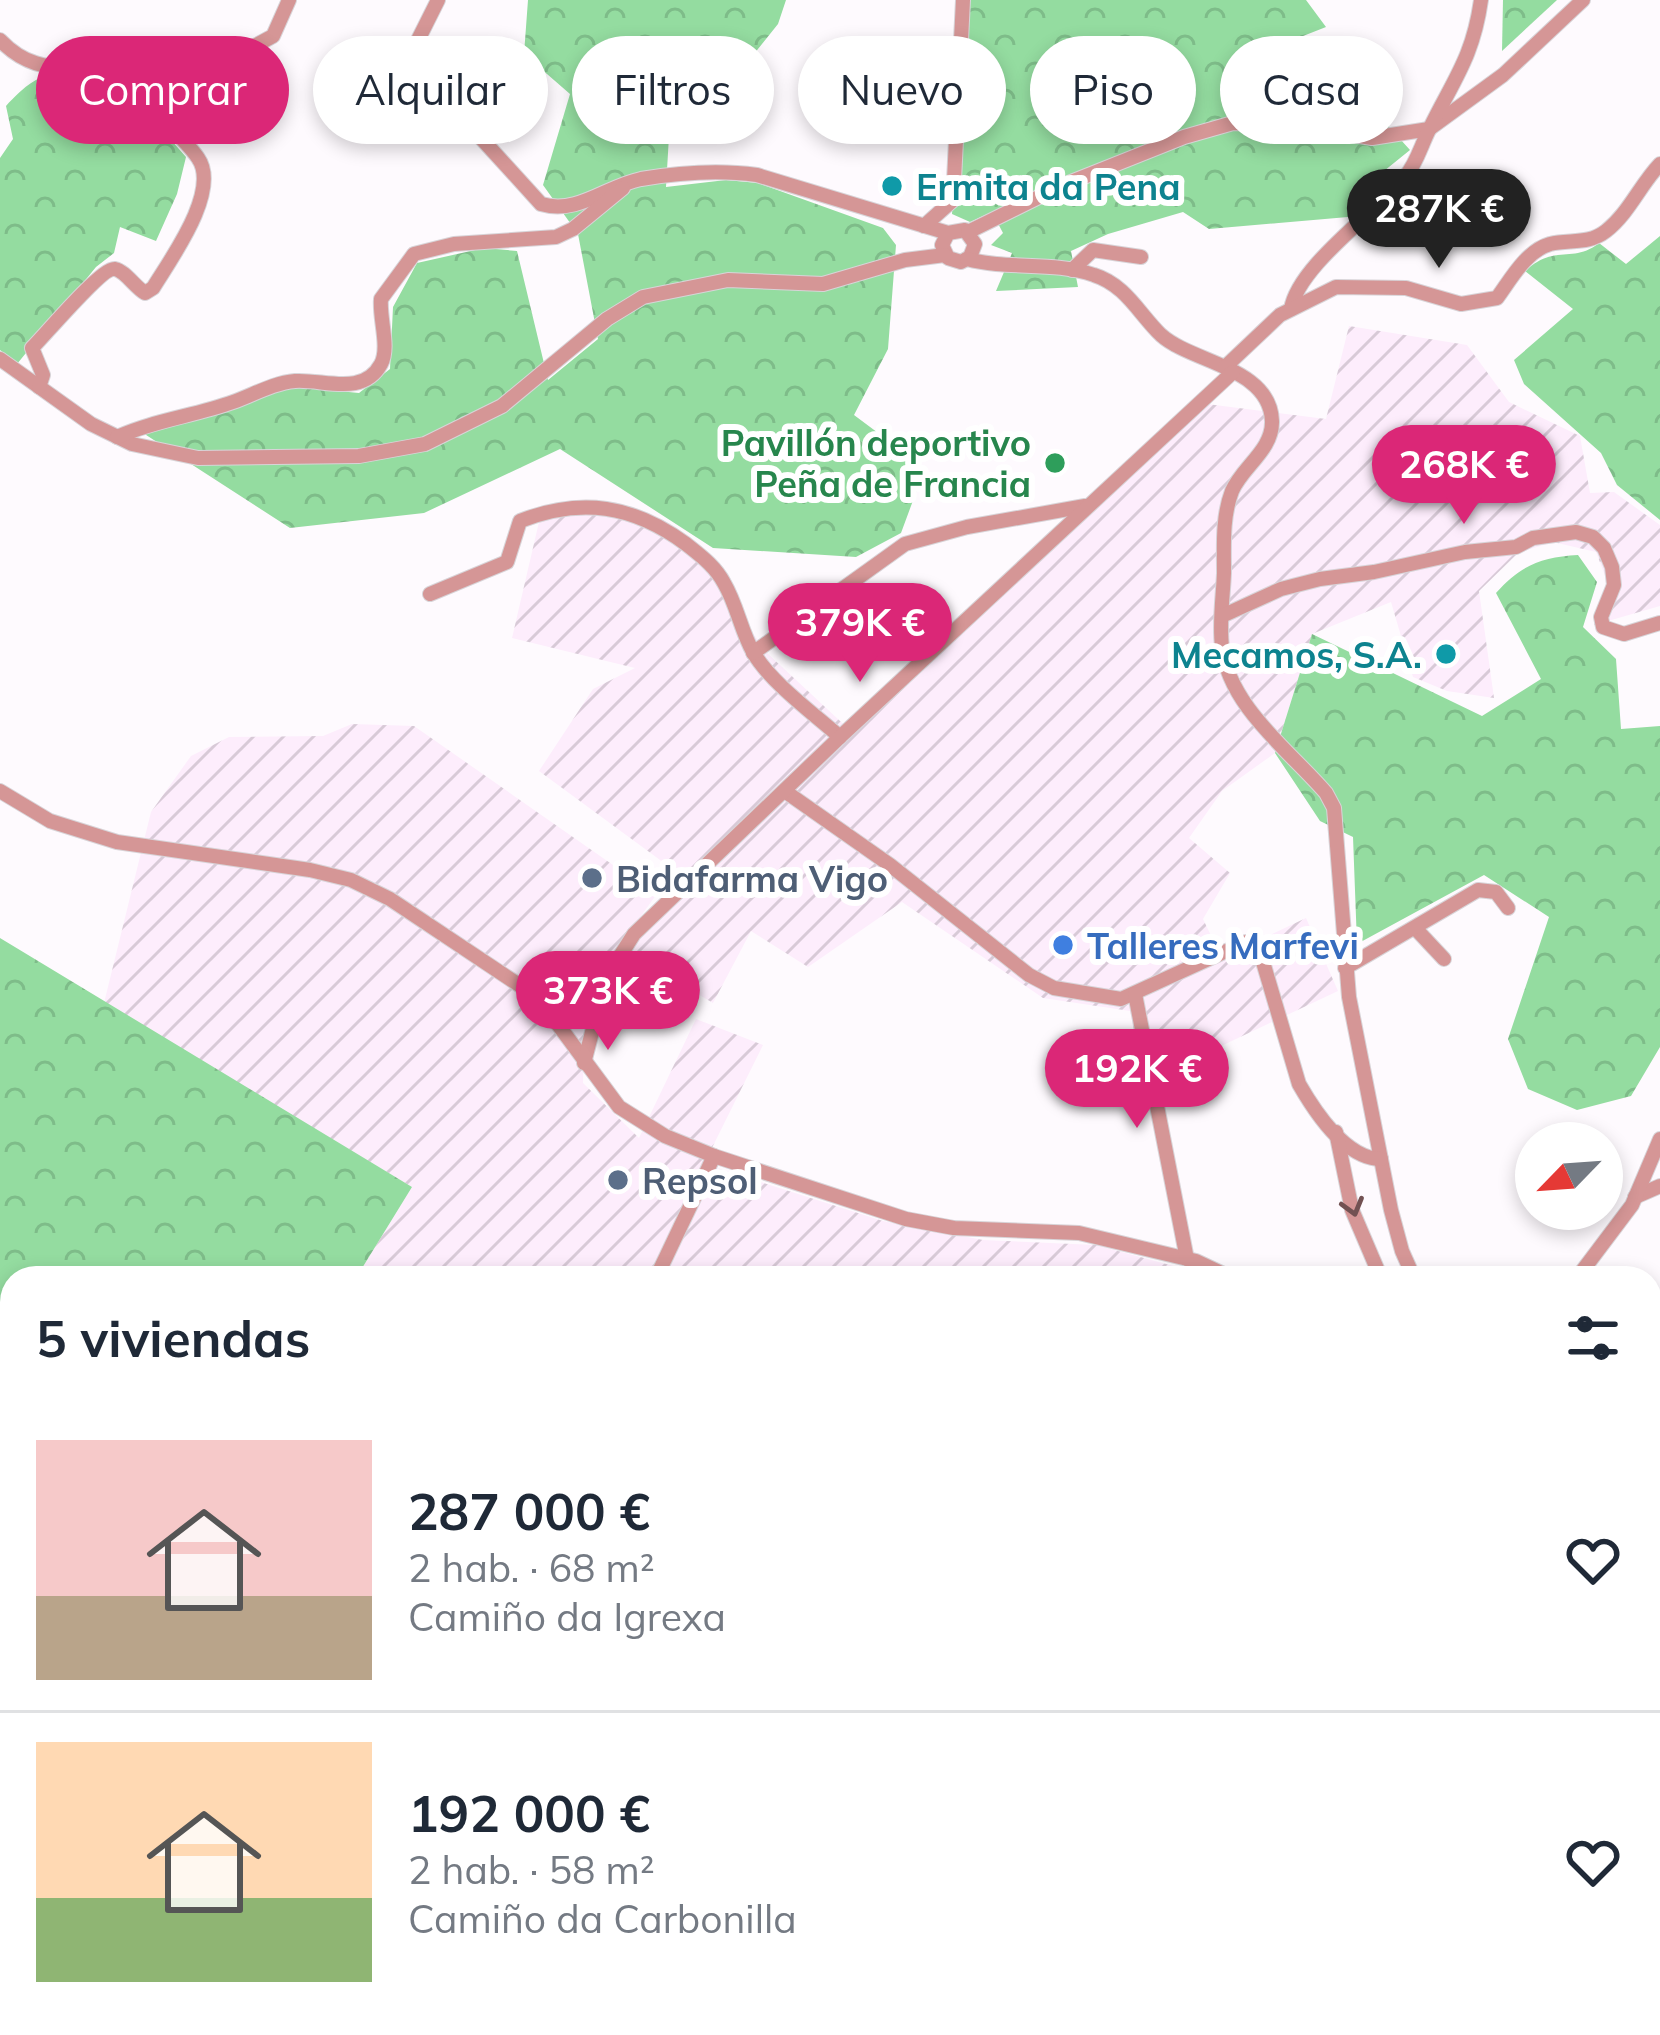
<!DOCTYPE html>
<html lang="es">
<head>
<meta charset="utf-8">
<style>
	body { margin:0; font-family:Mulish,sans-serif; background:#f6f6f7; color:#1f2937; height:100vh; display:flex; flex-direction:column; font-size:45px; white-space:nowrap }
	* { box-sizing:border-box; margin:0 }
	p { font-size:39px; color:#747a83 }
	.icon { flex:none; width:66px; height:66px; fill:none; stroke:currentColor; stroke-width:2; stroke-linecap:round; stroke-linejoin:round }
	.map { position:relative; flex:1; overflow:hidden }
	.details { position:absolute; left:0px; top:1266px; width:1662px; height:771px; display:flex; flex-direction:column; background:#fff; border-radius:36px 36px 0 0; box-shadow:0 6px 18px #0003 }
	.details>* { flex:none }
	.top-card { position:absolute; left:36px; top:36px; width:1590px; height:108px; display:flex; gap:24px }
	.needle { width:78px; rotate:245deg }
	.controls { position:absolute; left:1515px; top:1122px; display:grid; gap:24px }
	.controls a { display:grid; place-items:center; width:108px; height:108px; border-radius:50%; background:#fff; box-shadow:0 6px 18px #0003; font-size:60px }
	.price { position:absolute; translate:-50% -102px; padding:0 27px; border-radius:42px; background:#db2777; color:#fff; font-size:39px; line-height:78px; filter:drop-shadow(0 3px 6px #0008) }
	.price::after { content:''; position:absolute; left:50%; top:72px; width:36px; height:27px; margin-left:-18px; background:inherit; clip-path:polygon(0 0,100% 0,50% 100%) }
	.price.active { background:#222; color:#fff }
	ul { padding:0; list-style:none }
	li { display:flex; align-items:center; gap:36px; height:300px; padding:0 36px }
	li+li { border-top:3px solid #e0e1e3 }
	li span { display:grid; place-items:center; flex:none; width:336px; height:240px; border-radius:0px; color:#555 }
	li>.icon { margin-inline-start:auto }
	span .icon { width:144px; height:144px; fill:#fffc; stroke-width:1 }
	li b { font-size:51px }
	h2 { display:flex; justify-content:space-between; align-items:center; height:144px; padding:0 36px; font-size:51px }
	.pill { padding:0 42px; border-radius:54px; background:#fff; box-shadow:0 6px 18px #0003; font-size:42px; line-height:108px }
	.pill.active { background:#db2777; color:#fff }
	.map>svg:first-child { display:block }
	.industrial { fill:url(#industrial-furrows) }
	.forest { fill:url(#forest-crowns) }
	.lines { fill:none; stroke-linecap:round; stroke-linejoin:round }
	.minor-casing { stroke:#d8d4d8; stroke-width:16 }
	.highway-casing { stroke:#d8d4d8; stroke-width:24 }
	.minor { stroke:#d59696; stroke-width:14 }
	.highway { stroke:#882230; stroke-width:21 }
	.oneway { stroke:#725152 }
	.culture-dot { fill:#0f9aa8; stroke:#fff; stroke-width:4.5 }
	.leisure-dot { fill:#2e9e5b; stroke:#fff; stroke-width:4.5 }
	.service-dot { fill:#5c6f8a; stroke:#fff; stroke-width:4.5 }
	.shop-dot { fill:#3f7fe0; stroke:#fff; stroke-width:4.5 }
	.labels { text-anchor:middle; dominant-baseline:central; stroke-width:12; stroke-linejoin:round; paint-order:stroke }
	.culture-label { font-size:36px; font-weight:bold; fill:#0d838f; stroke:#fff; text-anchor:start }
	.leisure-label { font-size:36px; font-weight:bold; fill:#27864d; stroke:#fff; text-anchor:end }
	.service-label { font-size:36px; font-weight:bold; fill:#4e5e75; stroke:#fff; text-anchor:start }
	.shop-label { font-size:36px; font-weight:bold; fill:#366cbe; stroke:#fff; text-anchor:start }
</style>
</head>
<body>
<div class="map">
<svg width="1660" height="2035" viewBox="0 0 1660 2035">
	<defs>
		<pattern id="industrial-furrows" width="10" height="10" patternUnits="userSpaceOnUse" patternTransform="scale(3)"><rect width="10" height="10" fill="#fdedfc"/><path d="M-1 1l2-2M0 10L10 0M9 11l2-2" fill="none" stroke="#d8cad7"/></pattern>
		<pattern id="forest-crowns" width="20" height="18" patternUnits="userSpaceOnUse" patternTransform="scale(3)"><rect width="20" height="18" fill="#94dca0"/><path d="M2 6a3 3 0 1 1 6 0M12 15a3 3 0 1 1 6 0" fill="none" stroke="#7ebc89"/></pattern>
	</defs>
	<rect width="100%" height="100%" fill="#fefafe"/>
	<g class="industrial">
		<path d="M1349,326L1467,345L1509,402L1580,436L1590,493L1614,492L1660,525V606L1594,625L1609,586L1596,552L1553,542L1518,553L1479,591L1494,698L1447,691L1413,677L1391,602L1312,634L1275,753L1222,791L1189,838L1230,873L1203,919L1217,948L1268,936L1306,918L1338,991L1219,1047L1226,1064L1148,1101L1130,1011L1043,998L902,902L808,967L751,931L713,1003L621,949L690,882L539,771L593,689L635,668L512,638L539,522L573,514L611,515L645,522L709,569L766,652L854,734L1207,404L1326,419Z"/>
		<path d="M352,724L414,726L656,895L594,982L584,1035L583,1083L639,1138L696,1019L763,1045L704,1164L883,1221L983,1240L1096,1245L1203,1274L1201,1278H356L412,1187L104,1003L151,812L191,756L229,737L323,736Z"/>
	</g>
	<g class="forest">
		<path d="M528,0H786L778,24L696,126L669,136L666,187L726,180L758,183L883,228L896,245L888,349L854,415L925,468L901,533L856,557L713,548L560,449L424,513L290,528L143,433L287,386L359,393L390,369L393,307L417,263L484,248L517,251L548,380L598,339L578,234L543,185L570,94L524,54Z"/>
		<path d="M964,0H1306L1326,27L1257,54L1364,99L1410,150L1363,188L1348,217L1209,229L1183,212L1108,234L1071,251L1078,287L996,291L1012,253L991,245L1003,233L992,212L970,222L952,214Z"/>
		<path d="M1503,0H1557L1502,51Z"/>
		<path d="M100,72L121,83L186,157L177,194L156,241L120,227L114,253L96,267L17,364L0,350V158L13,139L6,106C41,68 50,74 100,72Z"/>
		<path d="M1660,236V520L1617,485L1601,453L1524,384L1514,360L1573,309L1525,271C1556,243 1573,264 1599,243L1626,264Z"/>
		<path d="M1578,555L1597,582L1583,627L1616,659L1621,729L1660,726V1047L1631,1096L1577,1110L1528,1089L1508,1039L1549,917L1484,875L1357,944L1353,837L1320,821L1275,753L1312,634L1482,716L1541,679L1496,593C1521,565 1542,557 1578,555Z"/>
		<path d="M0,938L412,1187L356,1278H12V2025H1215L1201,2035H0Z"/>
	</g>
	<g class="lines">
		<g class="minor-casing">
			<g id="minor">
				<path d="M438,0L416,44V75L422,87L481,138L541,204C578,215 606,186 641,179C677,173 721,170 757,175L948,233L965,230L975,244L970,257L961,262L948,258L942,245L948,233"/>
				<path d="M0,40C23,64 46,69 79,67C89,67 98,65 107,69C132,78 144,107 170,111L216,67L273,36L289,0"/>
				<path d="M924,226L953,200L963,0"/>
				<path d="M968,232L1061,186L1184,137L1233,123L1293,125L1372,138L1429,129L1503,75L1583,0"/>
				<path d="M967,259C1008,270 1054,261 1094,275C1126,285 1139,314 1161,335C1192,363 1270,367 1272,421C1273,450 1242,467 1232,491C1222,517 1224,546 1224,573C1223,597 1219,623 1222,646C1228,706 1290,751 1326,793L1334,808L1349,997L1391,1210L1402,1251L1414,1278"/>
				<path d="M1072,270L1093,250L1141,257"/>
				<path d="M1291,309C1298,266 1375,213 1405,177C1417,163 1421,145 1430,128C1454,79 1473,57 1481,0"/>
				<path d="M0,359L91,424L132,444L198,458L359,456L425,444L502,406L607,319L643,297L728,280L823,284L905,260L945,255"/>
				<path d="M1225,367L1280,315L1336,287L1406,288L1461,304L1497,298C1511,279 1526,251 1550,244C1570,239 1588,245 1606,231C1629,213 1640,185 1660,164"/>
				<path d="M39,387L43,375L32,348C46,334 102,267 115,269C125,271 135,287 145,293L153,288C170,260 221,191 198,158C186,140 172,135 170,111"/>
				<path d="M117,437C155,420 194,416 233,402C253,395 273,383 295,381C324,379 363,397 381,364C390,347 379,318 381,299L414,254L454,244L556,237L573,229L623,188"/>
				<path d="M430,594L507,562L520,521C581,497 633,505 686,544C701,556 715,566 724,583C737,605 741,631 753,652C769,681 814,714 840,737"/>
				<path d="M1222,616L1281,589L1320,579L1374,572L1465,552L1516,547L1533,538L1576,532L1593,537L1604,548L1612,567L1614,585L1601,617L1603,627L1624,634L1660,623"/>
				<path d="M753,653L905,544L967,527L1085,506"/>
				<path d="M0,791L50,821L117,842L310,870L351,880L390,899L525,989L548,1011L619,1107L665,1136L714,1156L906,1219L954,1228L1079,1233L1196,1261L1232,1278"/>
				<path d="M786,792L890,865L1029,975L1054,988L1121,999L1246,942L1258,945L1299,1084C1315,1112 1346,1159 1381,1159"/>
				<path d="M1415,928L1444,959"/>
				<path d="M1345,968L1478,890L1496,892L1508,908"/>
				<path d="M1135,994L1187,1259"/>
				<path d="M584,1063L606,978L634,934L840,737L1233,372"/>
				<path d="M1336,1132L1352,1210L1381,1278"/>
				<path d="M1635,1197L1660,1186"/>
				<path d="M656,1278L714,1156"/>
				<path d="M1577,1278L1632,1205L1660,1139"/>
				<path d="M1650,1363L1660,1365"/>
				<path d="M1650,1665L1660,1670"/>
				<path d="M264,2035V2032"/>
				<path d="M513,2035L517,2025"/>
				<path d="M1053,2035L1061,2025"/>
			</g>
		</g>
		<g class="highway-casing">
			<g id="highway">
				<path d="M1650,1566L1660,1561"/>
				<path d="M0,1878L12,1883"/>
				<path d="M0,1900L12,1905"/>
				<path d="M416,2025L467,2035"/>
				<path d="M547,2025L590,2035"/>
				<path d="M1481,2030L1488,2035"/>
				<path d="M1458,2035L1465,2025"/>
				<path d="M1656,2035L1660,2030"/>
			</g>
		</g>
		<use href="#minor" class="minor"/>
		<use href="#highway" class="highway"/>
	</g>
	<defs><path id="oneway-chevron" d="M-2-3.5L2.5 0L-2 3.5" fill="none" stroke-width="1.6" stroke-linecap="round" stroke-linejoin="round" transform="scale(3)"/></defs>
	<use class="oneway" href="#oneway-chevron" transform="translate(1353 1207) rotate(74)"/>
	<g class="culture-dot">
		<circle cx="892" cy="186" r="12"/>
		<circle cx="1446" cy="654" r="12"/>
	</g>
	<circle class="leisure-dot" cx="1055" cy="463" r="12"/>
	<g class="service-dot">
		<circle cx="592" cy="878" r="12"/>
		<circle cx="618" cy="1180" r="12"/>
	</g>
	<circle class="shop-dot" cx="1063" cy="945" r="12"/>
	<g class="labels">
		<g class="culture-label">
			<text x="916" y="186">Ermita da Pena</text>
			<text x="1422" y="654" text-anchor="end">Mecamos, S.A.</text>
		</g>
		<g class="leisure-label">
			<text x="1031" y="442">Pavillón deportivo<tspan x="1031" dy="41">Peña de Francia</tspan></text>
		</g>
		<g class="service-label">
			<text x="616" y="878">Bidafarma Vigo</text>
			<text x="642" y="1180">Repsol</text>
		</g>
		<g class="shop-label">
			<text x="1087" y="945">Talleres Marfevi</text>
		</g>
	</g>
</svg>
<div class="controls">
<a><svg class="needle" viewBox="-14 -14 28 28"><path d="M0-13l5 13h-10z" fill="#e53935"/><path d="M0 13l5-13h-10z" fill="#747a83"/></svg></a>
</div>
<b class="price active" style="left:1439px;top:271px">287K €</b>
<b class="price" style="left:1464px;top:527px">268K €</b>
<b class="price" style="left:860px;top:685px">379K €</b>
<b class="price" style="left:608px;top:1053px">373K €</b>
<b class="price" style="left:1137px;top:1131px">192K €</b>
<div class="top-card">
<a class="pill active">Comprar</a>
<a class="pill">Alquilar</a>
<a class="pill">Filtros</a>
<a class="pill">Nuevo</a>
<a class="pill">Piso</a>
<a class="pill">Casa</a>
</div>
<section class="details">
<h2>5 viviendas<svg class="icon" aria-label="filters" viewBox="0 0 24 24"><path d="M4 7h16M4 17h16"/><circle cx="9" cy="7" r="2"/><circle cx="15" cy="17" r="2"/></svg></h2>
<ul>
<li><span style="background:linear-gradient(#f6c9c9 65%,#b9a48a 0)"><svg class="icon" aria-label="home" viewBox="0 0 24 24"><path d="M3 11l9-7 9 7M6 9v11h12V9"/></svg></span><div><b>287 000 €</b><p>2 hab. · 68 m²</p><p>Camiño da Igrexa</p></div><svg class="icon" aria-label="heart" viewBox="0 0 24 24"><path d="M12 20l-8-8c-3-5 5-10 8-4 3-6 11-1 8 4z"/></svg></li>
<li><span style="background:linear-gradient(#ffd9b3 65%,#8fb573 0)"><svg class="icon" aria-label="home" viewBox="0 0 24 24"><path d="M3 11l9-7 9 7M6 9v11h12V9"/></svg></span><div><b>192 000 €</b><p>2 hab. · 58 m²</p><p>Camiño da Carbonilla</p></div><svg class="icon" aria-label="heart" viewBox="0 0 24 24"><path d="M12 20l-8-8c-3-5 5-10 8-4 3-6 11-1 8 4z"/></svg></li>
</ul>
</section>
</div>
</body>
</html>
